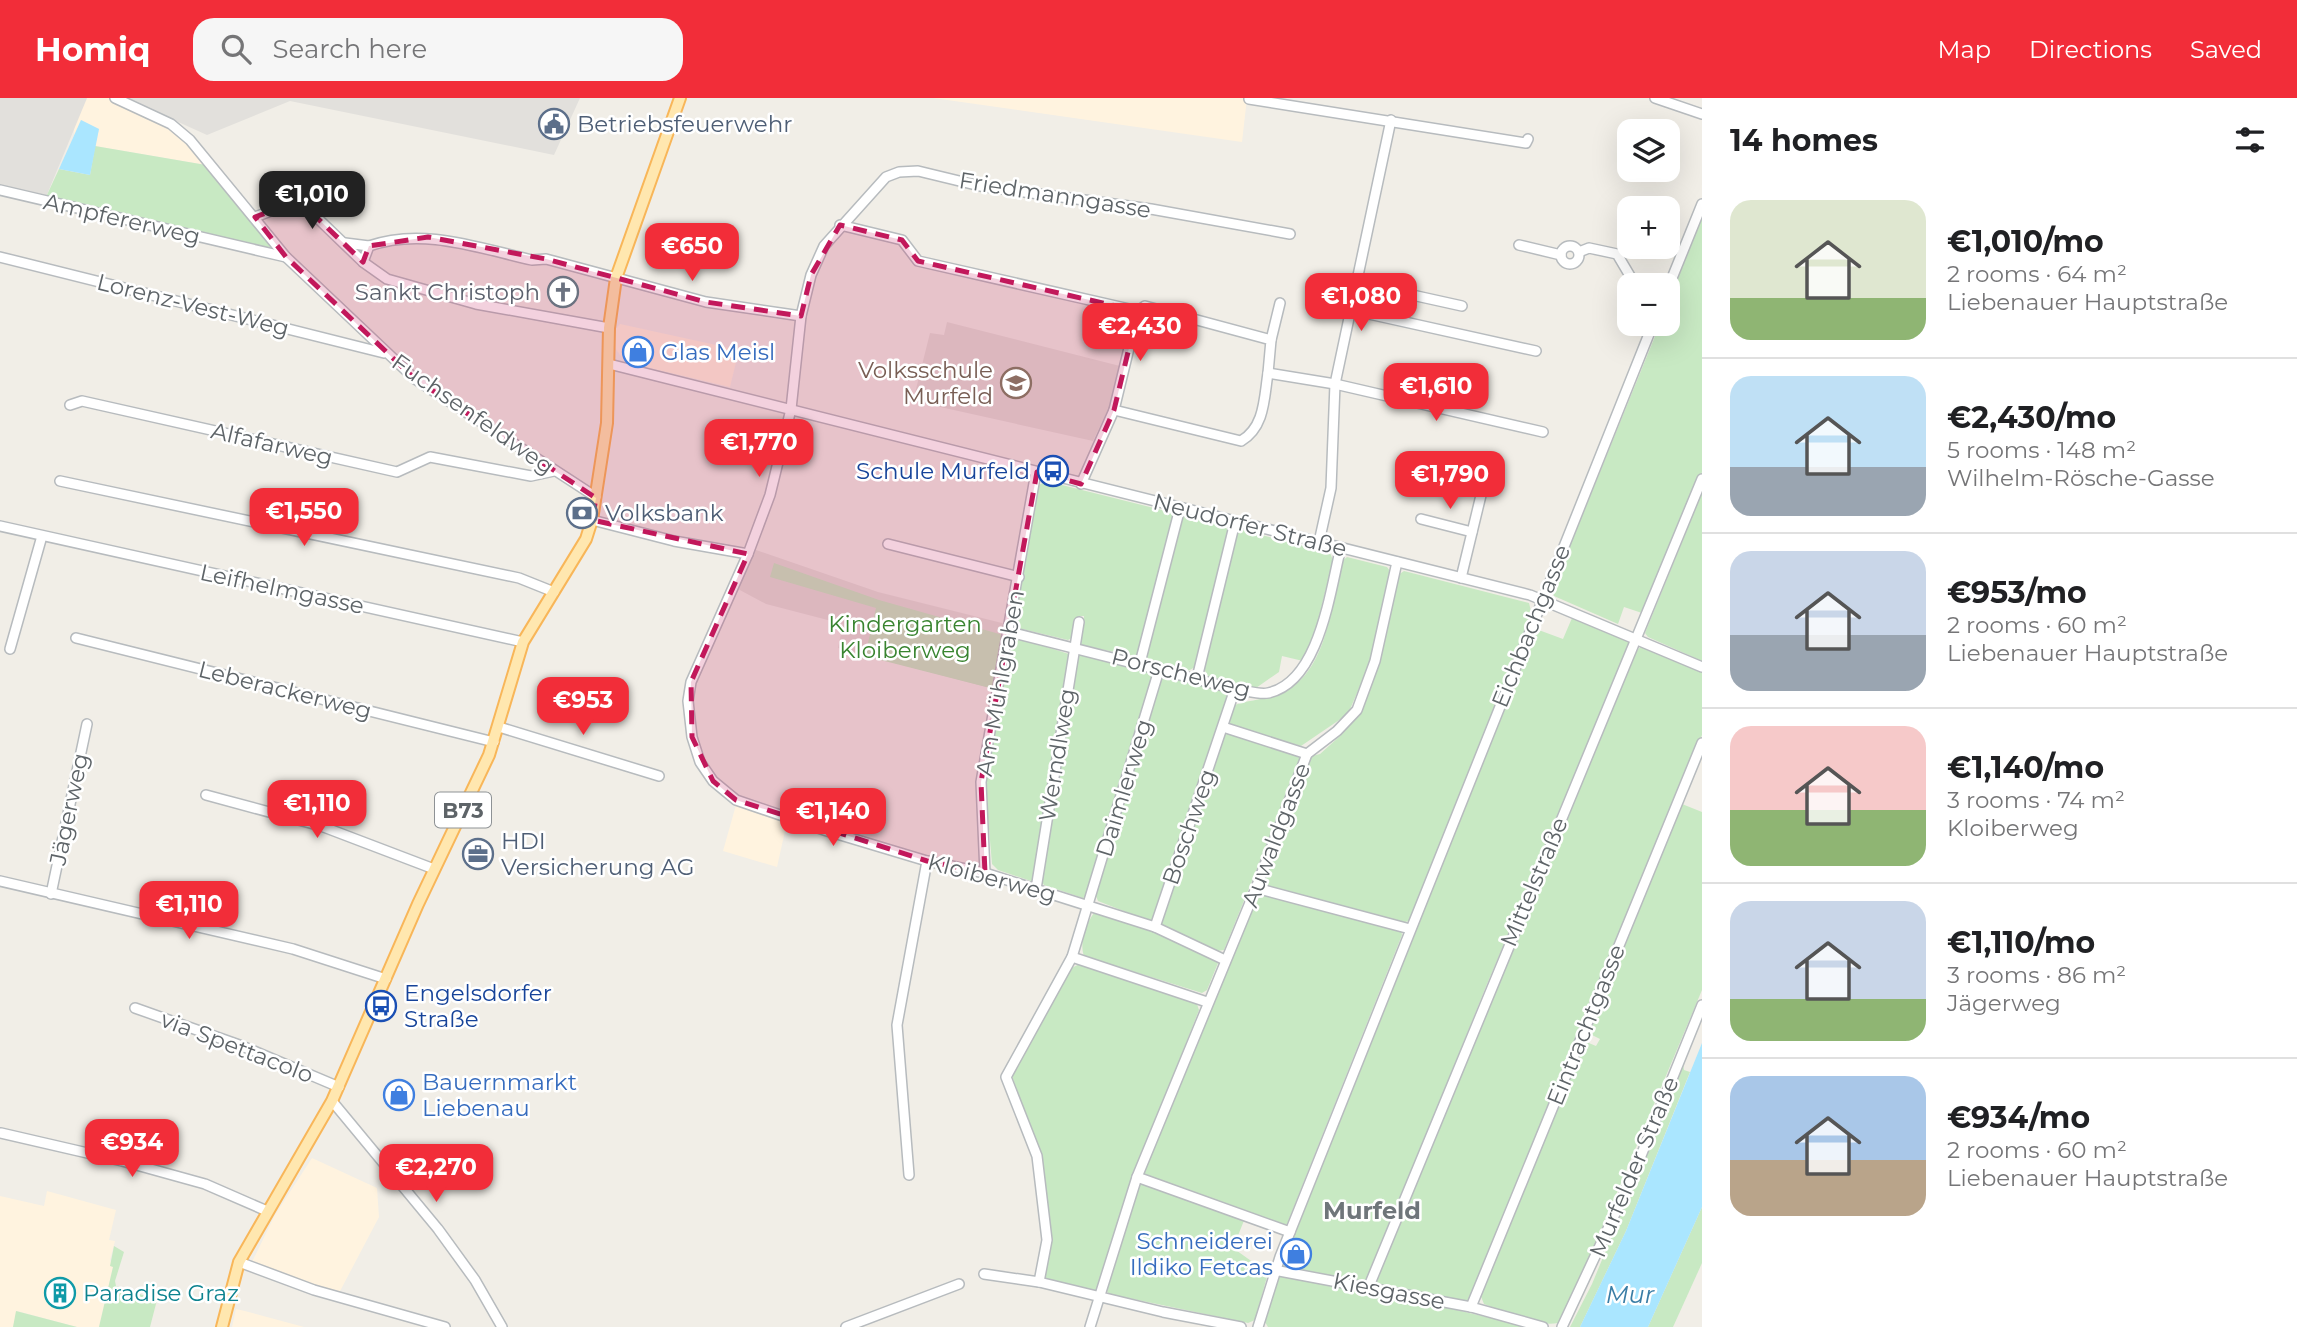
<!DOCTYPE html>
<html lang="en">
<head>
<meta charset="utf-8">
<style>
	body { margin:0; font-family:Montserrat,sans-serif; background:#f6f6f6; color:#202124; height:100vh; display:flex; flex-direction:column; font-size:26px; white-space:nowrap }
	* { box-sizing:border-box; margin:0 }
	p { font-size:23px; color:#757577 }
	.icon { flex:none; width:38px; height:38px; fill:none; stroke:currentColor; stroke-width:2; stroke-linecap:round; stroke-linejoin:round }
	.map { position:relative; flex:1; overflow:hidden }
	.sheet { display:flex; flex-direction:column; background:#fff; width:595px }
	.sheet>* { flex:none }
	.controls { position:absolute; left:1617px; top:21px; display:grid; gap:14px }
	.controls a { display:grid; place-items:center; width:63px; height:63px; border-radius:14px; background:#fff; box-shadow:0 7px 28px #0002; font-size:35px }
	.price { position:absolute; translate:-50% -60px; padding:0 16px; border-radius:14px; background:#f22d39; color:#fff; font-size:23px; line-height:46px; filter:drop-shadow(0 2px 4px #0008) }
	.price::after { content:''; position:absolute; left:50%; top:42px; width:21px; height:16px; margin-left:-10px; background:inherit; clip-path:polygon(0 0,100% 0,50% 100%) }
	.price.selected { background:#222; color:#fff }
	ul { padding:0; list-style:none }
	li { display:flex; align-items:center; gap:21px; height:175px; padding:0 28px }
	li+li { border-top:2px solid #e0e0e0 }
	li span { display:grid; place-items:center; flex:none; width:196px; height:140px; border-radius:21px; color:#555 }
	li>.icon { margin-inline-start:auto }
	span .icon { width:84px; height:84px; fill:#fffc; stroke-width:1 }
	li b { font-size:30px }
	h2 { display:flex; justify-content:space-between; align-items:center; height:84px; padding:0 28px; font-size:30px }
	header { display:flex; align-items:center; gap:42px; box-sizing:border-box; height:98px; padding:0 35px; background:#f22d39; color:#fff }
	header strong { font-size:33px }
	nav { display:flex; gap:38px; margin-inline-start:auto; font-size:24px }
	.search { width:490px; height:63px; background:#f6f6f6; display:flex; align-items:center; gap:18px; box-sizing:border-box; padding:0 24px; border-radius:21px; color:#757577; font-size:26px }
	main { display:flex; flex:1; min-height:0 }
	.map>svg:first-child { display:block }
	.commercial { fill:#fff3df }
	.industrial { fill:#e2e0dc }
	.education { fill:#e3dfd8 }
	.green { fill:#c8e9c3 }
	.water { fill:#aae6ff }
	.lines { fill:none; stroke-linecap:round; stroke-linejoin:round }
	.minor-casing { stroke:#b7bbbe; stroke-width:12 }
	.major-casing { stroke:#f8b659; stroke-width:14 }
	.minor { stroke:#fff; stroke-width:9 }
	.major { stroke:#ffe7af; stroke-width:10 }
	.marked { fill:#c2185b; fill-opacity:0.2; stroke:#c2185b; stroke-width:5; stroke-dasharray:14 9; stroke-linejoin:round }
	.labels { text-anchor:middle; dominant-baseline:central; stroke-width:5; stroke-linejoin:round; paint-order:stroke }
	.shield { fill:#fff; stroke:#8e9295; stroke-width:2 }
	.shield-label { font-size:21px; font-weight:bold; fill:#5e6468 }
	.service-label { font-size:23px; fill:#4e5e75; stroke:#fff; text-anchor:start }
	.street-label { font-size:23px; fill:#5e6468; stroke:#fff }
	.worship-label { font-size:23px; fill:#5b616d; stroke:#fff; text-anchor:end }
	.shop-label { font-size:23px; fill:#366cbe; stroke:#fff; text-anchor:start }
	.education-label { font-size:23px; fill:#785e54; stroke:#fff; text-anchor:end }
	.transit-label { font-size:23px; fill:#164399; stroke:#fff; text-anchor:end }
	.park-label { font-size:23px; fill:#398430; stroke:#fff }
	.culture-label { font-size:23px; fill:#0d838f; stroke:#fff; text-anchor:start }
	.neighbourhood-label { font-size:24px; font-weight:bold; fill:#6f767a; stroke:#fff }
	.water-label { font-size:24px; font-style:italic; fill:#3a7da5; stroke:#fff }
</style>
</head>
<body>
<header>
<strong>Homiq</strong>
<div class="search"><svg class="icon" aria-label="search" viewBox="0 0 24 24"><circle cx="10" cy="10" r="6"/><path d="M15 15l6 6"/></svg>Search here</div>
<nav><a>Map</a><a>Directions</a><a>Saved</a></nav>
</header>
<main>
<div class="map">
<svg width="1702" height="1229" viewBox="0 0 1702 1229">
	<rect width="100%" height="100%" fill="#f1eee7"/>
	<g class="commercial">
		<path d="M87,0H125L171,21L206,67L95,48L99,31L81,22L74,37V28Z"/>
		<path d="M933,0H1247L1242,44Z"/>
		<path d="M620,226L739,252L730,289L625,264L615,250L613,234Z"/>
		<path d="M736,707L787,724L777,769L723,753Z"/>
		<path d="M312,1060L377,1090L379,1119L339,1195L251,1166L275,1117Z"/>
		<path d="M47,1093L116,1112L109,1142L115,1143L110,1162L113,1169L99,1229H77L17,1213L13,1229H0V1098L44,1108Z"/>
		<path d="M236,1211L245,1213L304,1229H232Z"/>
	</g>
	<g class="industrial">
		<path d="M0,0H87L46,99L0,88Z"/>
		<path d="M125,0H580L554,57L290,3L207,37Z"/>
	</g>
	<g class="education">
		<path d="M947,224L1120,268L1109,309L1093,343L913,303L930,235L944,237Z"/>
		<path d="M756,452L878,494L1006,526L994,591L838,550L843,526L766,506L736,490Z"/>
	</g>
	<g class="green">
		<path d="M95,48L206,67L274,153L46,99L59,71L90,77Z"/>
		<path d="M1702,119V374L1645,516L1624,509L1618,526L1554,498L1552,492L1660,226H1668V206Z"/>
		<path d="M1046,383L1170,414L1174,421L1138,556L1134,558L1081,547L1084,518H1079L1074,539L1068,542L1018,530L1015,525L1039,387Z"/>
		<path d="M1702,395V563L1648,539L1645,535Z"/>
		<path d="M1185,418L1225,428L1228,433L1195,569L1188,573L1150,564L1146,557L1180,422Z"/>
		<path d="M1243,432L1330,455L1333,462L1315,535L1303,563L1282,558L1279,574L1256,590L1208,578L1204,571L1237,436Z"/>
		<path d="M1347,459L1387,469L1390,473L1369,567L1348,616L1301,648L1232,628L1227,623L1232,608C1249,602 1260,602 1274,598C1327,582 1331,509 1341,464Z"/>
		<path d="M774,465L879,502L1003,537L994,591L865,558L876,510L770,479Z"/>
		<path d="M1404,473L1529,505L1532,517L1409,823L1405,824L1265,788L1261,784L1312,658L1320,656L1340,638L1359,614L1398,477Z"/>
		<path d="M1572,520L1629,542L1631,549L1487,886L1367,1184L1285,1169L1283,1165L1536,531L1563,541Z"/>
		<path d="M1018,540L1069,556L1034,782L1031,783L998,772L992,766L985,684L1010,545Z"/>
		<path d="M1642,548L1702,574V637L1469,1203L1464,1206L1378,1187L1375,1183L1511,849L1638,551Z"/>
		<path d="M1080,556L1150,575L1154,581L1089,797L1083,800L1044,787L1041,782L1075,559Z"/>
		<path d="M1167,576L1225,591L1229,599L1154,820L1149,823L1098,803L1096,798L1160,580Z"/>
		<path d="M1229,635L1298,656L1301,662L1224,852L1217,853L1161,828L1159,823L1223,638Z"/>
		<path d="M1682,706L1702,714V892L1584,1173L1558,1225C1536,1229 1504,1214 1484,1206L1480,1196L1584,943L1596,948L1600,941L1588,935Z"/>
		<path d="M1262,796L1401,832L1402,837L1287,1126L1283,1127L1143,1077L1255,798Z"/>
		<path d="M1095,814L1155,834L1214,860L1218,865L1207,892L1202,895L1084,858C1079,845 1086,824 1095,814Z"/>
		<path d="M1081,865L1196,903L1199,912L1136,1073L1098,1195L1047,1183L1045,1179L1050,1146L1039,1055L1011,975L1070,871Z"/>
		<path d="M1683,966L1684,972L1690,974L1626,1133L1580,1229H1570L1592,1186Z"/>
		<path d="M1150,1085L1245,1120L1233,1150L1268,1175L1255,1222L1248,1225L1109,1196L1106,1192L1139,1086Z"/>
		<path d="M1702,1109V1165L1673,1229H1648Z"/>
		<path d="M114,1148L124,1154L115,1183L116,1188L157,1202L150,1229H99L113,1169L110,1168Z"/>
		<path d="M1281,1178L1419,1203L1528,1229H1268L1265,1224L1276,1182Z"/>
		<path d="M16,1213L77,1229H13Z"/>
	</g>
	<g class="water">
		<path d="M81,22L99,31L90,77L59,71Z"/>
		<path d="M1702,945V1109L1648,1229H1580L1626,1133Z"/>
	</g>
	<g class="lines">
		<g class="minor-casing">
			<g id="minor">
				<path d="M115,0L171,26L190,42L286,159L415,281L596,399"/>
				<path d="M1655,0L1702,16"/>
				<path d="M1249,1L1526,45L1528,41"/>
				<path d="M0,92L286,159"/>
				<path d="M255,119L290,106L308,111L363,164L387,181L476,206L609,230"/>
				<path d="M840,127L902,142L918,163L1138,213L1114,312L1081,386"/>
				<path d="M345,145L369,148"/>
				<path d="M1519,147L1561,157"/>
				<circle cx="1570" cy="157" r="9"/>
				<path d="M1579,154L1589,150L1617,156L1633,183L1648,187"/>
				<path d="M0,159L384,255"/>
				<path d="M363,164L369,148C423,129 478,150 532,162L546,161L706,204L801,218"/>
				<path d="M1358,185L1462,208"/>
				<path d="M1668,190L1702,106"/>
				<path d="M1351,212L1536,253"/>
				<path d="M1138,213L1145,208L1271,242L1268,275L1335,286L1543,334"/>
				<path d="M1271,242L1280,205"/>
				<path d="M609,266L1530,497L1702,569"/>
				<path d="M70,307L82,303L397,374L430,359L531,378L554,373"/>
				<path d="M1114,312L1241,343C1265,329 1264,300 1268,275"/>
				<path d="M60,383L519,480L554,494"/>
				<path d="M1421,421L1472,434"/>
				<path d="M592,422L674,443L748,456"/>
				<path d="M0,428L523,544"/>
				<path d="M1319,444L1331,390L1335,286L1391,22"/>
				<path d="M888,446L1019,479"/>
				<path d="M1461,480L1483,389"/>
				<path d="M1010,534L1235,591C1245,592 1259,597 1268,595C1320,584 1330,492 1341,449"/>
				<path d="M76,540L494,644"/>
				<path d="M10,551L42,438"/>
				<path d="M1140,565L1180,410"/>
				<path d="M1197,580L1235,424"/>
				<path d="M499,629L659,678"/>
				<path d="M1223,629L1307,656"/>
				<path d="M206,697L321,728L434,771"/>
				<path d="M985,775L981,684L1036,374"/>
				<path d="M0,783L293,851L386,881"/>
				<path d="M1256,790L1410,831"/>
				<path d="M1036,791L1079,524"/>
				<path d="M51,796L87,626"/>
				<path d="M1155,829L1235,591"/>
				<path d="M1072,859L1207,904"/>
				<path d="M1225,862L1155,829L985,775L927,763L827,733L736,702L713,683L700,664L692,639L688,603L691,584L748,456L770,397L791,311L801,218L811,177L824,148L886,79L899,74L918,73L980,88L1151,111L1290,136"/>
				<path d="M135,910L242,948L339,989"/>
				<path d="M332,1003L438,1131L475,1182L502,1229"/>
				<path d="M1,1035L122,1063L205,1086L267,1113"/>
				<path d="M909,1077L897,927L927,763"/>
				<path d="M1137,1079L1290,1134"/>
				<path d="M239,1164L314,1192L445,1229"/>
				<path d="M1274,1172L1471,1209L1543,1229"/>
				<path d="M984,1176L1039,1184L1047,1142L1037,1058L1006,979L1072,859L1159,572"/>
				<path d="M1039,1184L1163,1214L1241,1229"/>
				<path d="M1369,1188L1702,381"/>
				<path d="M1471,1209L1702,645"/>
				<path d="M846,1229L959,1186"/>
				<path d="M1090,1229L1137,1079L1256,790L1307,656L1337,633L1357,612L1375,563L1397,464"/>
				<path d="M1258,1229L1280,1159L1653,226"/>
				<path d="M1562,1229L1634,1075L1702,907"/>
			</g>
		</g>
		<g class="major-casing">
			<path id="major" d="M222,1229L239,1164L332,1003L418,806L489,657L523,544L586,441L592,422L607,325L609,230L616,180L680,0"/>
		</g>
		<use href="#minor" class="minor"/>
		<use href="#major" class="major"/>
	</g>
	<path class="marked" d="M290,106L308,111L363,164L369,148L428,139L546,161L706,204L801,218L811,177L840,127L902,142L918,163L1138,213L1114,312L1081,386L1037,374L981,684L985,775L927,763L736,702L713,683L692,639L691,584L748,456L592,422L596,400L415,281L286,159L255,119Z"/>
	<defs>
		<g id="civic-ring" transform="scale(1.575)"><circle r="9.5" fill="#fff" stroke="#5c6f8a" stroke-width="1.5"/><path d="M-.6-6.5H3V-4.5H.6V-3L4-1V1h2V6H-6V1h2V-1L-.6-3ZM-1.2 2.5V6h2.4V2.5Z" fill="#5c6f8a"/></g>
		<g id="church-ring" transform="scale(1.575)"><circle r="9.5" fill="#fff" stroke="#6b7280" stroke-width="1.5"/><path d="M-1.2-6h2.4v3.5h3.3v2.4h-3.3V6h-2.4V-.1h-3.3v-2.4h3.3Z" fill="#6b7280"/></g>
		<g id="shop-ring" transform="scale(1.575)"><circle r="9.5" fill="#fff" stroke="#3f7fe0" stroke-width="1.5"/><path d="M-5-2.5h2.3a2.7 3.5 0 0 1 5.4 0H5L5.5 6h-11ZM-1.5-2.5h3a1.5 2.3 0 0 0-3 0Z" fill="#3f7fe0"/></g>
		<g id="school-ring" transform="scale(1.575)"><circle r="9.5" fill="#fff" stroke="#8d6e63" stroke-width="1.5"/><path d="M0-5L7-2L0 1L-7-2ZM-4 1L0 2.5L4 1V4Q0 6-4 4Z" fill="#8d6e63"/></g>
		<g id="bus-ring" transform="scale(1.575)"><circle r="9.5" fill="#fff" stroke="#1a4fb4" stroke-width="1.5"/><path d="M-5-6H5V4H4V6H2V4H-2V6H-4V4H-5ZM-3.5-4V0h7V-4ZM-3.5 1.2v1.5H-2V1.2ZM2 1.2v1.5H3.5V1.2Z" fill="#1a4fb4"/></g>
		<g id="bank-ring" transform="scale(1.575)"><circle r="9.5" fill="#fff" stroke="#5c6f8a" stroke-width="1.5"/><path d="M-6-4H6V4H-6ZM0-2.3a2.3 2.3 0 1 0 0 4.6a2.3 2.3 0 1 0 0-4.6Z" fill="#5c6f8a"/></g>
		<g id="office-ring" transform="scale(1.575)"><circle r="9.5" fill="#fff" stroke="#5c6f8a" stroke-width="1.5"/><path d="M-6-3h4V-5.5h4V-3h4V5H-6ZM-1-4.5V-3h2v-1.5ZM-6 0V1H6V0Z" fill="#5c6f8a"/></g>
		<g id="building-ring" transform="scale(1.575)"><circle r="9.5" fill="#fff" stroke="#0f9aa8" stroke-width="1.5"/><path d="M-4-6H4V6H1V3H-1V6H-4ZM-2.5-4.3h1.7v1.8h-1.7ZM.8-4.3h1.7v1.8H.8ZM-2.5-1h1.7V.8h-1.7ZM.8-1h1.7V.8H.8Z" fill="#0f9aa8"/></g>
	</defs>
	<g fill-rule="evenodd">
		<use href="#civic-ring" x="554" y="26"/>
		<use href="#church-ring" x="563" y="194"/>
		<use href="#shop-ring" x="638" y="254"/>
		<use href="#school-ring" x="1016" y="285"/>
		<use href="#bus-ring" x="1053" y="373"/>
		<use href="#bank-ring" x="582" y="415"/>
		<use href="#office-ring" x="478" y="756"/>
		<use href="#bus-ring" x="381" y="908"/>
		<use href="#shop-ring" x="399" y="997"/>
		<use href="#shop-ring" x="1296" y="1156"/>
		<use href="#building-ring" x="60" y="1195"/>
	</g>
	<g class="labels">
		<rect class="shield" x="435" y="694.5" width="56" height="35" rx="5"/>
		<g class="shield-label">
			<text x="463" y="712">B73</text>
		</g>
		<g class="service-label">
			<text x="577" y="26">Betriebsfeuerwehr</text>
			<text x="605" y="415">Volksbank</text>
			<text x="501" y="743">HDI<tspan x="501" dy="26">Versicherung AG</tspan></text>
		</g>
		<g class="street-label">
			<text transform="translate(1055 97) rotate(9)">Friedmanngasse</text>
			<text transform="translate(122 121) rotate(13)">Ampfererweg</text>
			<text transform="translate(193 207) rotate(14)">Lorenz-Vest-Weg</text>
			<text transform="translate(473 316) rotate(35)">Fuchsenfeldweg</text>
			<text transform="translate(272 346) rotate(13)">Alfafarweg</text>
			<text transform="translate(1250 427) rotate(14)">Neudorfer Straße</text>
			<text transform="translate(282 491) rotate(12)">Leifhelmgasse</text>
			<text transform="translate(1531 528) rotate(-68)">Eichbachgasse</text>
			<text transform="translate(1181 575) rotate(14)">Porscheweg</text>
			<text transform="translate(1000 585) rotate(-80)">Am Mühlgraben</text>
			<text transform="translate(285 592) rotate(14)">Leberackerweg</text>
			<text transform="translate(1057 657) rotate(-81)">Werndlweg</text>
			<text transform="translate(1124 690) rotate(-73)">Daimlerweg</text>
			<text transform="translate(69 711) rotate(-78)">Jägerweg</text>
			<text transform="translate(1189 729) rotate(-71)">Boschweg</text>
			<text transform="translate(1276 737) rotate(-69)">Auwaldgasse</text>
			<text transform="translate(992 780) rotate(15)">Kloiberweg</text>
			<text transform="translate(1534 784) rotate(-67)">Mittelstraße</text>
			<text transform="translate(1586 927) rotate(-68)">Eintrachtgasse</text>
			<text transform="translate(237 949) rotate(21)">via Spettacolo</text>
			<text transform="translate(1634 1069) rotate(-67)">Murfelder Straße</text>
			<text transform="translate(1389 1193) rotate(11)">Kiesgasse</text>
		</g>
		<g class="worship-label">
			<text x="540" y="194">Sankt Christoph</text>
		</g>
		<g class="shop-label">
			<text x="661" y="254">Glas Meisl</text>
			<text x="422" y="984">Bauernmarkt<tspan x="422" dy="26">Liebenau</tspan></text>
			<text x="1273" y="1143" text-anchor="end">Schneiderei<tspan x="1273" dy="26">Ildiko Fetcas</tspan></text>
		</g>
		<g class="education-label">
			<text x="993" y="272">Volksschule<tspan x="993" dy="26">Murfeld</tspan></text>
		</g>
		<g class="transit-label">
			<text x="1030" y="373">Schule Murfeld</text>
			<text x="404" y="895" text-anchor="start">Engelsdorfer<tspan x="404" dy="26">Straße</tspan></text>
		</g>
		<g class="park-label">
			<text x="905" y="526">Kindergarten<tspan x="905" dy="26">Kloiberweg</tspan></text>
		</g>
		<g class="culture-label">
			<text x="83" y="1195">Paradise Graz</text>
		</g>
		<g class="neighbourhood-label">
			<text x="1372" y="1112">Murfeld</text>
		</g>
		<g class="water-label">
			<text x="1630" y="1196">Mur</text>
		</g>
	</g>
</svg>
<div class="controls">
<a><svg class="icon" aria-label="layers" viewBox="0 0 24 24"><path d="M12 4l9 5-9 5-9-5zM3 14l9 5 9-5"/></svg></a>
<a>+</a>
<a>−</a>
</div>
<b class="price selected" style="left:312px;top:133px">€1,010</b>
<b class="price" style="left:692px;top:185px">€650</b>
<b class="price" style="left:1361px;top:235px">€1,080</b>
<b class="price" style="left:1140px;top:265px">€2,430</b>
<b class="price" style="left:1436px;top:325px">€1,610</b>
<b class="price" style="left:759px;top:381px">€1,770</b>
<b class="price" style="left:1450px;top:413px">€1,790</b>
<b class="price" style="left:304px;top:450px">€1,550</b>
<b class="price" style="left:583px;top:639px">€953</b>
<b class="price" style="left:317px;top:742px">€1,110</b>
<b class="price" style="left:833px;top:750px">€1,140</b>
<b class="price" style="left:189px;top:843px">€1,110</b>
<b class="price" style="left:132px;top:1081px">€934</b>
<b class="price" style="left:436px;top:1106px">€2,270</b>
</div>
<section class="sheet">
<h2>14 homes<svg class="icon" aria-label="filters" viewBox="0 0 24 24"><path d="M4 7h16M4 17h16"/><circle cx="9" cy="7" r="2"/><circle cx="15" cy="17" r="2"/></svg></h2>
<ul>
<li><span style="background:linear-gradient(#dfe7d0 70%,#8fb573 0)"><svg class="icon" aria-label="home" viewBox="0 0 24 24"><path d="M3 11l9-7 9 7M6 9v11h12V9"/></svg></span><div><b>€1,010/mo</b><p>2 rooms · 64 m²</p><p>Liebenauer Hauptstraße</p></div></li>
<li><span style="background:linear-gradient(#bfe0f5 65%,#9aa5b1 0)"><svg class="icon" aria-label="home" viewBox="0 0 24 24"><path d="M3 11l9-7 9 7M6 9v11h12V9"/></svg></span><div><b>€2,430/mo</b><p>5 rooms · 148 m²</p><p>Wilhelm-Rösche-Gasse</p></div></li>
<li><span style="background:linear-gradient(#c9d6e8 60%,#9aa5b1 0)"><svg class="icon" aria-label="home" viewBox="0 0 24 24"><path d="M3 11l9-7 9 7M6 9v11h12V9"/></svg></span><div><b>€953/mo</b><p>2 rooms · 60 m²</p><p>Liebenauer Hauptstraße</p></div></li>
<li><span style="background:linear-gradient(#f6c9c9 60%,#8fb573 0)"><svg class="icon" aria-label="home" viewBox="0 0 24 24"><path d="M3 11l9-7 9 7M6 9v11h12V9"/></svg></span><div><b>€1,140/mo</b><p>3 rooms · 74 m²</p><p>Kloiberweg</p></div></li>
<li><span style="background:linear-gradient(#c9d6e8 70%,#8fb573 0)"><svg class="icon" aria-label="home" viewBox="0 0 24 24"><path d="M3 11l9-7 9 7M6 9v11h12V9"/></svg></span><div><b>€1,110/mo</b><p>3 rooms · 86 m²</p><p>Jägerweg</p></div></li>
<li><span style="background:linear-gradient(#a9c7e8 60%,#b9a48a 0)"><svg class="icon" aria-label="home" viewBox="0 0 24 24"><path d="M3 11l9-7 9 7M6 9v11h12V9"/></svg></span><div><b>€934/mo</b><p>2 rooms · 60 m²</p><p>Liebenauer Hauptstraße</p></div></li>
</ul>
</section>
</main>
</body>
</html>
